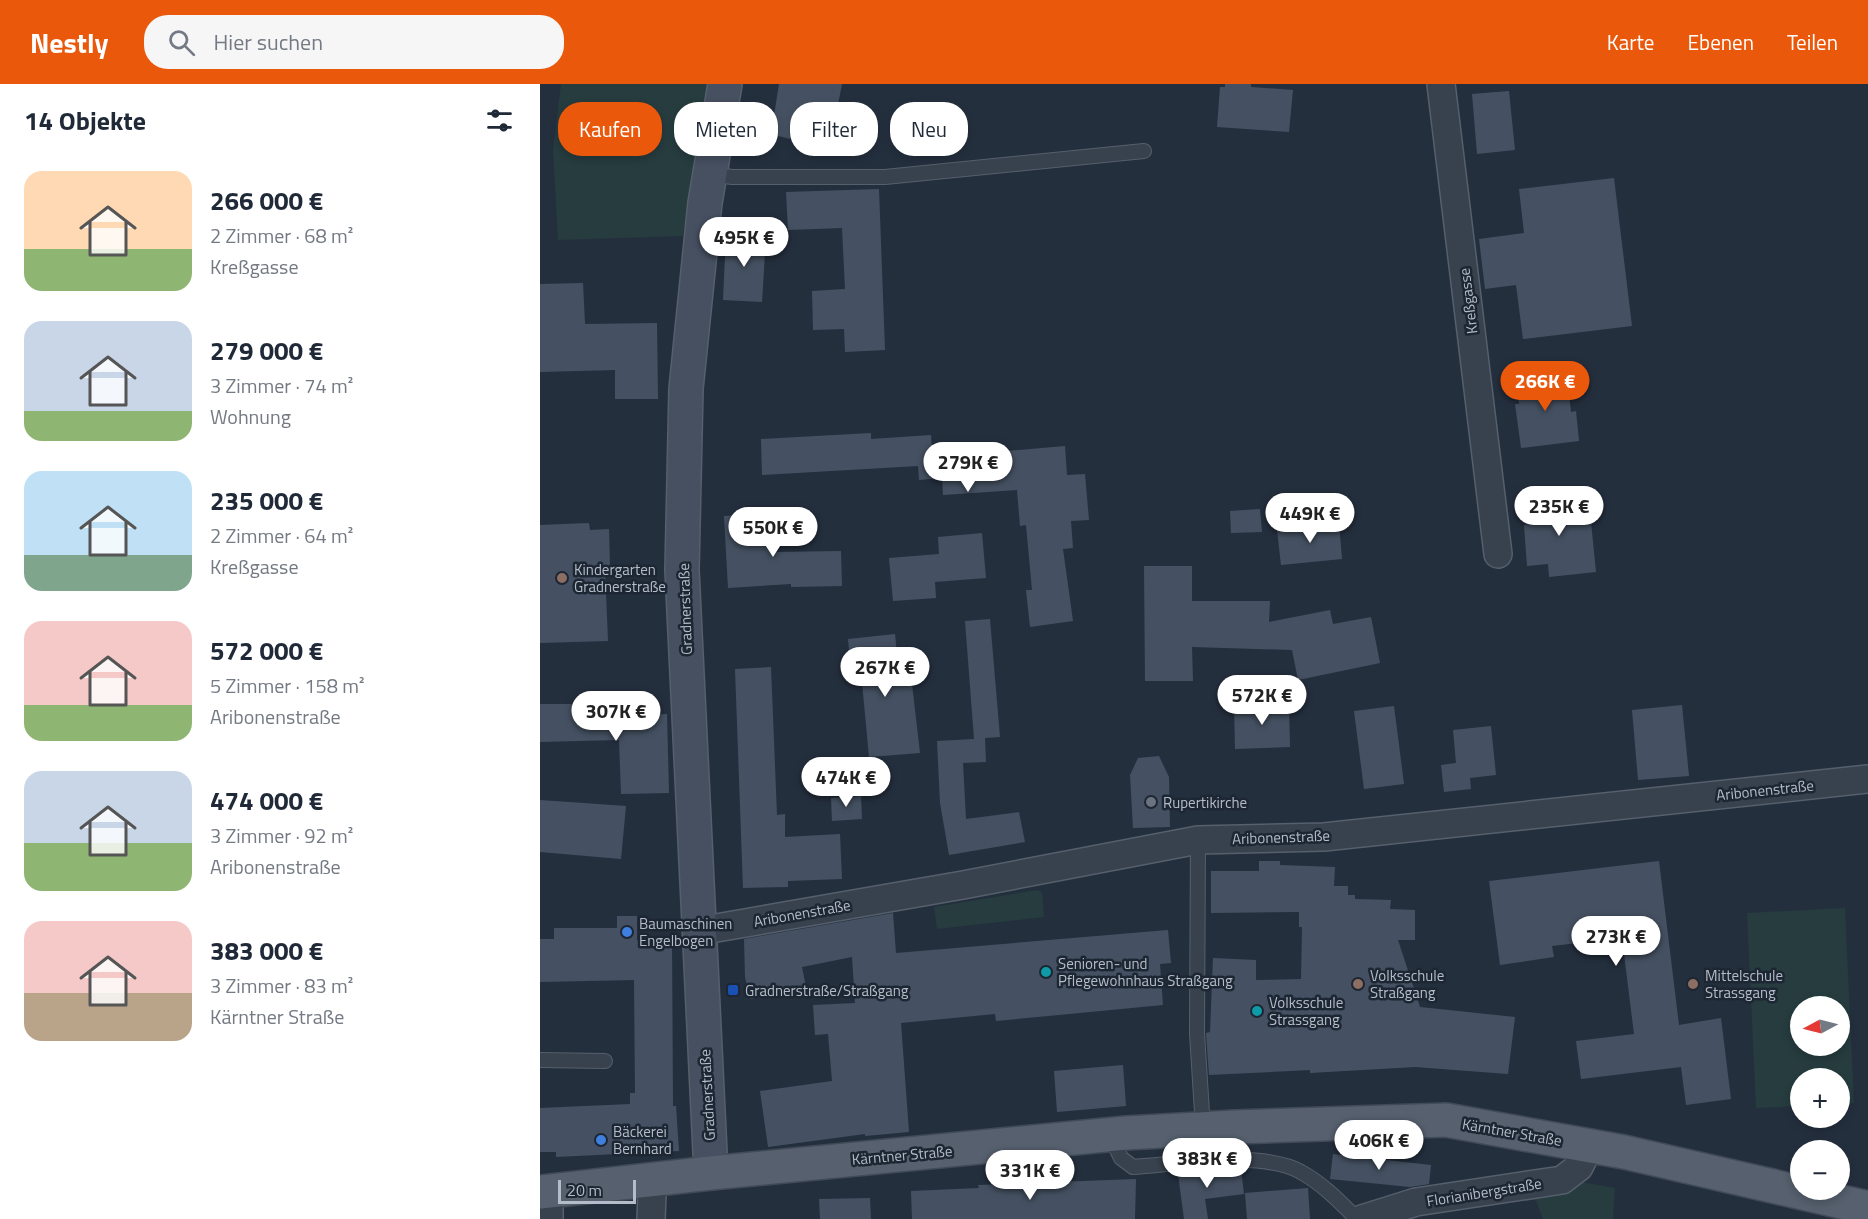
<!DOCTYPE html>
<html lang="de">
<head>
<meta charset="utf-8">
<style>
	body { margin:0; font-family:"Titillium Web",sans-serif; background:#f6f6f7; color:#1f2937; height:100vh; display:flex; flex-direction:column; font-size:22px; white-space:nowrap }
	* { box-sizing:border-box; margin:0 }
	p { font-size:20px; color:#747a83 }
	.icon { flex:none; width:33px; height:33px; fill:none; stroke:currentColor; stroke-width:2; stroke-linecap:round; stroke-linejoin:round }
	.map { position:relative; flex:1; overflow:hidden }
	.sheet { display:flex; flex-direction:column; background:#fff; width:540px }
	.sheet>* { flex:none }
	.top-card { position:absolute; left:18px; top:18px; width:570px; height:54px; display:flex; gap:12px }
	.needle { width:39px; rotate:263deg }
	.fabs { position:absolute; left:1250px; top:912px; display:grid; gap:12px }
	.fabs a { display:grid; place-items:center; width:60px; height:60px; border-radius:50%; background:#fff; box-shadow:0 3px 9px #0003; font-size:30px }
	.scale { position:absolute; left:18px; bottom:15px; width:78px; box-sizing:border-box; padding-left:6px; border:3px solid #b4bcc9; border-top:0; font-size:16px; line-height:21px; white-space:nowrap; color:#b4bcc9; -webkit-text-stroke:4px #1d2633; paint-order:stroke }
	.price { position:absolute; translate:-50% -51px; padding:0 14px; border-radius:21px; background:#fff; color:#222; font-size:20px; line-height:39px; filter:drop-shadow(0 2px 3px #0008) }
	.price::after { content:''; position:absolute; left:50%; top:36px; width:18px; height:14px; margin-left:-9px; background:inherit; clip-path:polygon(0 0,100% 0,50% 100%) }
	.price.active { background:#ea580c; color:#fff }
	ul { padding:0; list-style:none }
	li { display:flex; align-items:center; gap:18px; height:150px; padding:0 24px }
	li span { display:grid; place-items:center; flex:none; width:168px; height:120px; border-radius:18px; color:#555 }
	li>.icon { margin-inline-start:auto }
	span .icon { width:72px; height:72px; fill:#fffc; stroke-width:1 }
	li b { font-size:26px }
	h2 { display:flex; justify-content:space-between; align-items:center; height:72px; padding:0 24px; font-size:26px }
	.chip { padding:0 21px; border-radius:24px; background:#fff; box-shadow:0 3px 9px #0003; font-size:21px; line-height:54px }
	.chip.active { background:#ea580c; color:#fff }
	header { display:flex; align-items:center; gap:36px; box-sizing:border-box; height:84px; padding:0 30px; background:#ea580c; color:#fff }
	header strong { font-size:28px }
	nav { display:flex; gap:33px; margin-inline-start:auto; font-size:21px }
	.search { width:420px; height:54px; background:#f6f6f7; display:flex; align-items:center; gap:15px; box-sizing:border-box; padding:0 21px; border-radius:24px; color:#747a83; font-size:22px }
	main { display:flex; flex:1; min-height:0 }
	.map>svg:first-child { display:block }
	.green { fill:#263c3f; fill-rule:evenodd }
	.building { fill:#455162 }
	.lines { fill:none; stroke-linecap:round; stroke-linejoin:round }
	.service-casing { stroke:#565f6c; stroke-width:16 }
	.minor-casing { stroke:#565f6c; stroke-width:30 }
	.secondary-casing { stroke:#565f6c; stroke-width:36 }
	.primary-casing { stroke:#414a57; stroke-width:36 }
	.service { stroke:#38414e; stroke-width:14 }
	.minor { stroke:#38414e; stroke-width:27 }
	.secondary { stroke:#465061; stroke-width:33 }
	.primary { stroke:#56606e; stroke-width:33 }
	.education-dot { fill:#8d6e63; stroke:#1d2633; stroke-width:2 }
	.worship-dot { fill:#6b7280; stroke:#1d2633; stroke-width:2 }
	.shop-dot { fill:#3f7fe0; stroke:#1d2633; stroke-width:2 }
	.culture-dot { fill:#0f9aa8; stroke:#1d2633; stroke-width:2 }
	.transit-dot { fill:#1a4fb4; stroke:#1d2633; stroke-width:2 }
	.labels { text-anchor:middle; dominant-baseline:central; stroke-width:5; stroke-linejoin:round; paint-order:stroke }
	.street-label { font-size:15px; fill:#b4bcc9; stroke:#1d2633 }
	.poi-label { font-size:15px; fill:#b4bcc9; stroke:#1d2633; text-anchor:start }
</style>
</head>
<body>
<header>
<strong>Nestly</strong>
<div class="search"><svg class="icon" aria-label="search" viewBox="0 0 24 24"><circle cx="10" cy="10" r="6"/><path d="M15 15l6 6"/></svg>Hier suchen</div>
<nav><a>Karte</a><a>Ebenen</a><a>Teilen</a></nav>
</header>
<main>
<section class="sheet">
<h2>14 Objekte<svg class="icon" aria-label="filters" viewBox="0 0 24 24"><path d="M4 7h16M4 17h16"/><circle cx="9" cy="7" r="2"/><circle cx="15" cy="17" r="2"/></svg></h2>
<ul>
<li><span style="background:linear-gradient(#ffd9b3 65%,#8fb573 0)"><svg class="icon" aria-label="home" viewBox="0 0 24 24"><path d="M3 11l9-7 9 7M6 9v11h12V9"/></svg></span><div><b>266 000 €</b><p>2 Zimmer · 68 m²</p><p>Kreßgasse</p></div></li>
<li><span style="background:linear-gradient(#c9d6e8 75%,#8fb573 0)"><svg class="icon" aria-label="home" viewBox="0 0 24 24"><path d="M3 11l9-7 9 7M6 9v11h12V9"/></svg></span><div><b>279 000 €</b><p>3 Zimmer · 74 m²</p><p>Wohnung</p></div></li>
<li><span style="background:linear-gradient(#bfe0f5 70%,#7fa58c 0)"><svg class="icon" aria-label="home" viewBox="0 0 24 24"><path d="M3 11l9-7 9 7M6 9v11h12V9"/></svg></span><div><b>235 000 €</b><p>2 Zimmer · 64 m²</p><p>Kreßgasse</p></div></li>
<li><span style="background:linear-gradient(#f6c9c9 70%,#8fb573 0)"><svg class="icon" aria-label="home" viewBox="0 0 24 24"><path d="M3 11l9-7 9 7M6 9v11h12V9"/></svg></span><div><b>572 000 €</b><p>5 Zimmer · 158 m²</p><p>Aribonenstraße</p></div></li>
<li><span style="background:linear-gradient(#c9d6e8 60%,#8fb573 0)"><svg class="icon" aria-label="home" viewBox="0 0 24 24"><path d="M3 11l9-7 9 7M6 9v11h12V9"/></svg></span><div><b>474 000 €</b><p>3 Zimmer · 92 m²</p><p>Aribonenstraße</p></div></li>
<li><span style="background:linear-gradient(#f6c9c9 60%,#b9a48a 0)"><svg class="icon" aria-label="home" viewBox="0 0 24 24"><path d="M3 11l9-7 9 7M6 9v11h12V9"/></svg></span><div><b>383 000 €</b><p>3 Zimmer · 83 m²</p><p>Kärntner Straße</p></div></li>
</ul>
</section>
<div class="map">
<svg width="1328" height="1135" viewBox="0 0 1328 1135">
	<rect width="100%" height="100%" fill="#242f3e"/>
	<g class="green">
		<path d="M21,0H167L143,152L18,156L13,66Z"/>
		<path d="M497,806L502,808L504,833L397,845L394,823Z"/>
		<path d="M1305,824L1314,1019L1299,1020V994H1260V1022L1216,1024L1207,829ZM1299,922V962H1260V922Z"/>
		<path d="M985,1088L1075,1104L1073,1135H1003Z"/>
	</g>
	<g class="building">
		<path d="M239,0H302L292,51L285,50L284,53L251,47L250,55L231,50Z"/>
		<path d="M685,0H711V3L753,6L749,48L677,43L680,3H685Z"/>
		<path d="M969,7L975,66L937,70L932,10Z"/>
		<path d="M1074,94L1092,242L983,255L976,201L945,205L939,155L984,149L979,105Z"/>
		<path d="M339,105L345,266L305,268L304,245L273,246L272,207L305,205L302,144L248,146L246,108Z"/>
		<path d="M186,151L226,153L222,218L183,216Z"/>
		<path d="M43,199L45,240L117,239L118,315H75V286L0,288V200Z"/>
		<path d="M1027,290L1031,328L1036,327L1039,357L981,364L975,320H979L976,296Z"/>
		<path d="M331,349V355L391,351L392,367L443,364L444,369L525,362L527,391L545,390L549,436L531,437L533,464L523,465L533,537L490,543L486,506H492L486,441L480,442L477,406L403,411L402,394L379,396L378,382L222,391L221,355Z"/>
		<path d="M1030,406L1034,440L1051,438L1056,488L1009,493L1008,480L987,482L984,441L998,439L995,409Z"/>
		<path d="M720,425L722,448L691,449L690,427Z"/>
		<path d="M231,429L234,468L301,467L302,502L251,503V500L188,504L184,432Z"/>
		<path d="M49,439L50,446L69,445L70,484H65L68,557L0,559V441Z"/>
		<path d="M799,439L802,475L741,481L737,446Z"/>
		<path d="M442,449L446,494L395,498L396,514L353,517L349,474L399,470L398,453Z"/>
		<path d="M604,482H652V517H730L729,538L790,526L793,540L831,533L840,579L758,596L752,566L652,563L653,597H605Z"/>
		<path d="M450,535L460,653L445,654L446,678L423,679L426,735L479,728L485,758L409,771L400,719L397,657L434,655L425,537Z"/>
		<path d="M355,550L360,601L372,600L380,669L329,673L320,577H310L308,555Z"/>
		<path d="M231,583L237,731L245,730V753L300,750L302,795L248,797V803L203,804L195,585Z"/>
		<path d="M749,619L750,663L695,665L694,621Z"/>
		<path d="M0,620H52V633L127,630L129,709L81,710L79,656L0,658Z"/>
		<path d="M1142,621L1149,692L1098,696L1092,626Z"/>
		<path d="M854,622L864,700L824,705L814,627Z"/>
		<path d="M951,642L956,691L930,694L931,705L904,708L901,681L916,679L913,646Z"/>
		<path d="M619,672L629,693L630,743L593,744L590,691L598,674Z"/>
		<path d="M321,712L322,735L292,737L291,714Z"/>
		<path d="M0,716L86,722L81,775L0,768Z"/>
		<path d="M719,777H740V781L795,783L794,802H808V811H815V815L851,816L850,825L875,826V856H858L880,923L975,933L968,990L875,983L770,989V986L669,991L666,949L670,948L673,874L716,876V896L761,895L762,843H759V828L671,829V787H719Z"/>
		<path d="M1119,777L1139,941L1181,934L1191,1015L1146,1021L1141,983L1041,995L1036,957L1094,950L1082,854L1012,862L1014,873L960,881L949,797Z"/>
		<path d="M353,829L356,869L628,846L631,879L620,880L623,921L456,937L455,930L361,939L369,1048L325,1052V1050L228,1063L220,1007L292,997L288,950L275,951L273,921L315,919L312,873L262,883L266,903L210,915L205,893L204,855Z"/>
		<path d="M77,832H97V856L132,855L133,1022H136L139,1067L16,1073V1068H0V1024L90,1020V1009H95L94,896L0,898V855H14V844H77Z"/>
		<path d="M583,981L586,1022L517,1028L514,987Z"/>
		<path d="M793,1070L891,1081L889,1100L870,1103L790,1095Z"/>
		<path d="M677,1085H701L704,1110L665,1115L668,1135H644L638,1090Z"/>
		<path d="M596,1095L595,1135H372L371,1107L439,1104L438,1101Z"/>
		<path d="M768,1104L770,1135H707L705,1109Z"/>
		<path d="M330,1114L331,1135H280L279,1115Z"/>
	</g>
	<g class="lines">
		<g class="service-casing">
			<g id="service">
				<path d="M170,90L192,93H345L604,67"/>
				<path d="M658,756L657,949L663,1045"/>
				<path d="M0,976L65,977"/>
				<path d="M570,1051L581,1074L593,1083C638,1080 723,1066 761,1088C783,1100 800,1118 817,1135"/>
			</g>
		</g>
		<g class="minor-casing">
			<g id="minor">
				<path d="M901,0L958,470"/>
				<path d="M159,847L423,801L658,756L784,753L1328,695"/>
				<path d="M108,1096L112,1111L111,1135"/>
				<path d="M9,1108V1135"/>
				<path d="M822,1135L876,1118L1022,1096L1039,1083L1050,1061"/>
			</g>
		</g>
		<g class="secondary-casing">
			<path id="secondary" d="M171,1089L142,486L146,305L165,119L185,0"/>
		</g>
		<g class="primary-casing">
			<path id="primary" d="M0,1108L171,1089L586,1049L695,1043L906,1036L1084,1068L1328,1124"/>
		</g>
		<use href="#service" class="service"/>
		<use href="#minor" class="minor"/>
		<use href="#secondary" class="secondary"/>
		<use href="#primary" class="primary"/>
	</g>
	<g class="education-dot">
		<circle cx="22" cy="494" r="6"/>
		<circle cx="818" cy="900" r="6"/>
		<circle cx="1153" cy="900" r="6"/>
	</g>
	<circle class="worship-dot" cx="611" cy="718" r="6"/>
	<g class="shop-dot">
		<circle cx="87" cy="848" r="6"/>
		<circle cx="61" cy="1056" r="6"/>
	</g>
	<g class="culture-dot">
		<circle cx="506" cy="888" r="6"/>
		<circle cx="717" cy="927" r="6"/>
	</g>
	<rect class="transit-dot" x="187" y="900" width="12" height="12" rx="3"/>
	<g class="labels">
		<g class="street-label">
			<text transform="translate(928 217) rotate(-97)">Kreßgasse</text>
			<text transform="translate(145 525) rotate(-92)">Gradnerstraße</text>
			<text transform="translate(1225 706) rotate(-6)">Aribonenstraße</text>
			<text transform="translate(741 753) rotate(-2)">Aribonenstraße</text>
			<text transform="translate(262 829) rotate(-10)">Aribonenstraße</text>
			<text transform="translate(167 1011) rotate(-93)">Gradnerstraße</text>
			<text transform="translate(972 1048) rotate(10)">Kärntner Straße</text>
			<text transform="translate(362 1071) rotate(-5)">Kärntner Straße</text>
			<text transform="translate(944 1108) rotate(-9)">Florianibergstraße</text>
		</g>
		<g class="poi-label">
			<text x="34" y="485">Kindergarten<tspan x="34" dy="17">Gradnerstraße</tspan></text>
			<text x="623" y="718">Rupertikirche</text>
			<text x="99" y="839">Baumaschinen<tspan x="99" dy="17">Engelbogen</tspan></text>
			<text x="518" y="879">Senioren- und<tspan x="518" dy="17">Pflegewohnhaus Straßgang</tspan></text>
			<text x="830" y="891">Volksschule<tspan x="830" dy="17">Straßgang</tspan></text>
			<text x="1165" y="891">Mittelschule<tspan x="1165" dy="17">Strassgang</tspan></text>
			<text x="205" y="906">Gradnerstraße/Straßgang</text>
			<text x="729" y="918">Volksschule<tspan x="729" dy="17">Strassgang</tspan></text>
			<text x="73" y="1047">Bäckerei<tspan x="73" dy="17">Bernhard</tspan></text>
		</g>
	</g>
</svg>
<div class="fabs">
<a><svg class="needle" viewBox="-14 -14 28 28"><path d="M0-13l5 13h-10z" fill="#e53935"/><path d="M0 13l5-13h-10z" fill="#747a83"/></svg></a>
<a>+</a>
<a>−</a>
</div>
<div class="scale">20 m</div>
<b class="price" style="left:204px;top:184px">495K €</b>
<b class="price active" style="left:1005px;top:328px">266K €</b>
<b class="price" style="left:428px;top:409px">279K €</b>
<b class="price" style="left:1019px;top:453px">235K €</b>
<b class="price" style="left:770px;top:460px">449K €</b>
<b class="price" style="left:233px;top:474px">550K €</b>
<b class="price" style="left:345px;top:614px">267K €</b>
<b class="price" style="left:722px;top:642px">572K €</b>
<b class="price" style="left:76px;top:658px">307K €</b>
<b class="price" style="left:306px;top:724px">474K €</b>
<b class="price" style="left:1076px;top:883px">273K €</b>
<b class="price" style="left:839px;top:1087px">406K €</b>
<b class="price" style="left:667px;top:1105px">383K €</b>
<b class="price" style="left:490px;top:1117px">331K €</b>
<div class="top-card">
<a class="chip active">Kaufen</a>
<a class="chip">Mieten</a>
<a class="chip">Filter</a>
<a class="chip">Neu</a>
</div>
</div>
</main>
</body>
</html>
